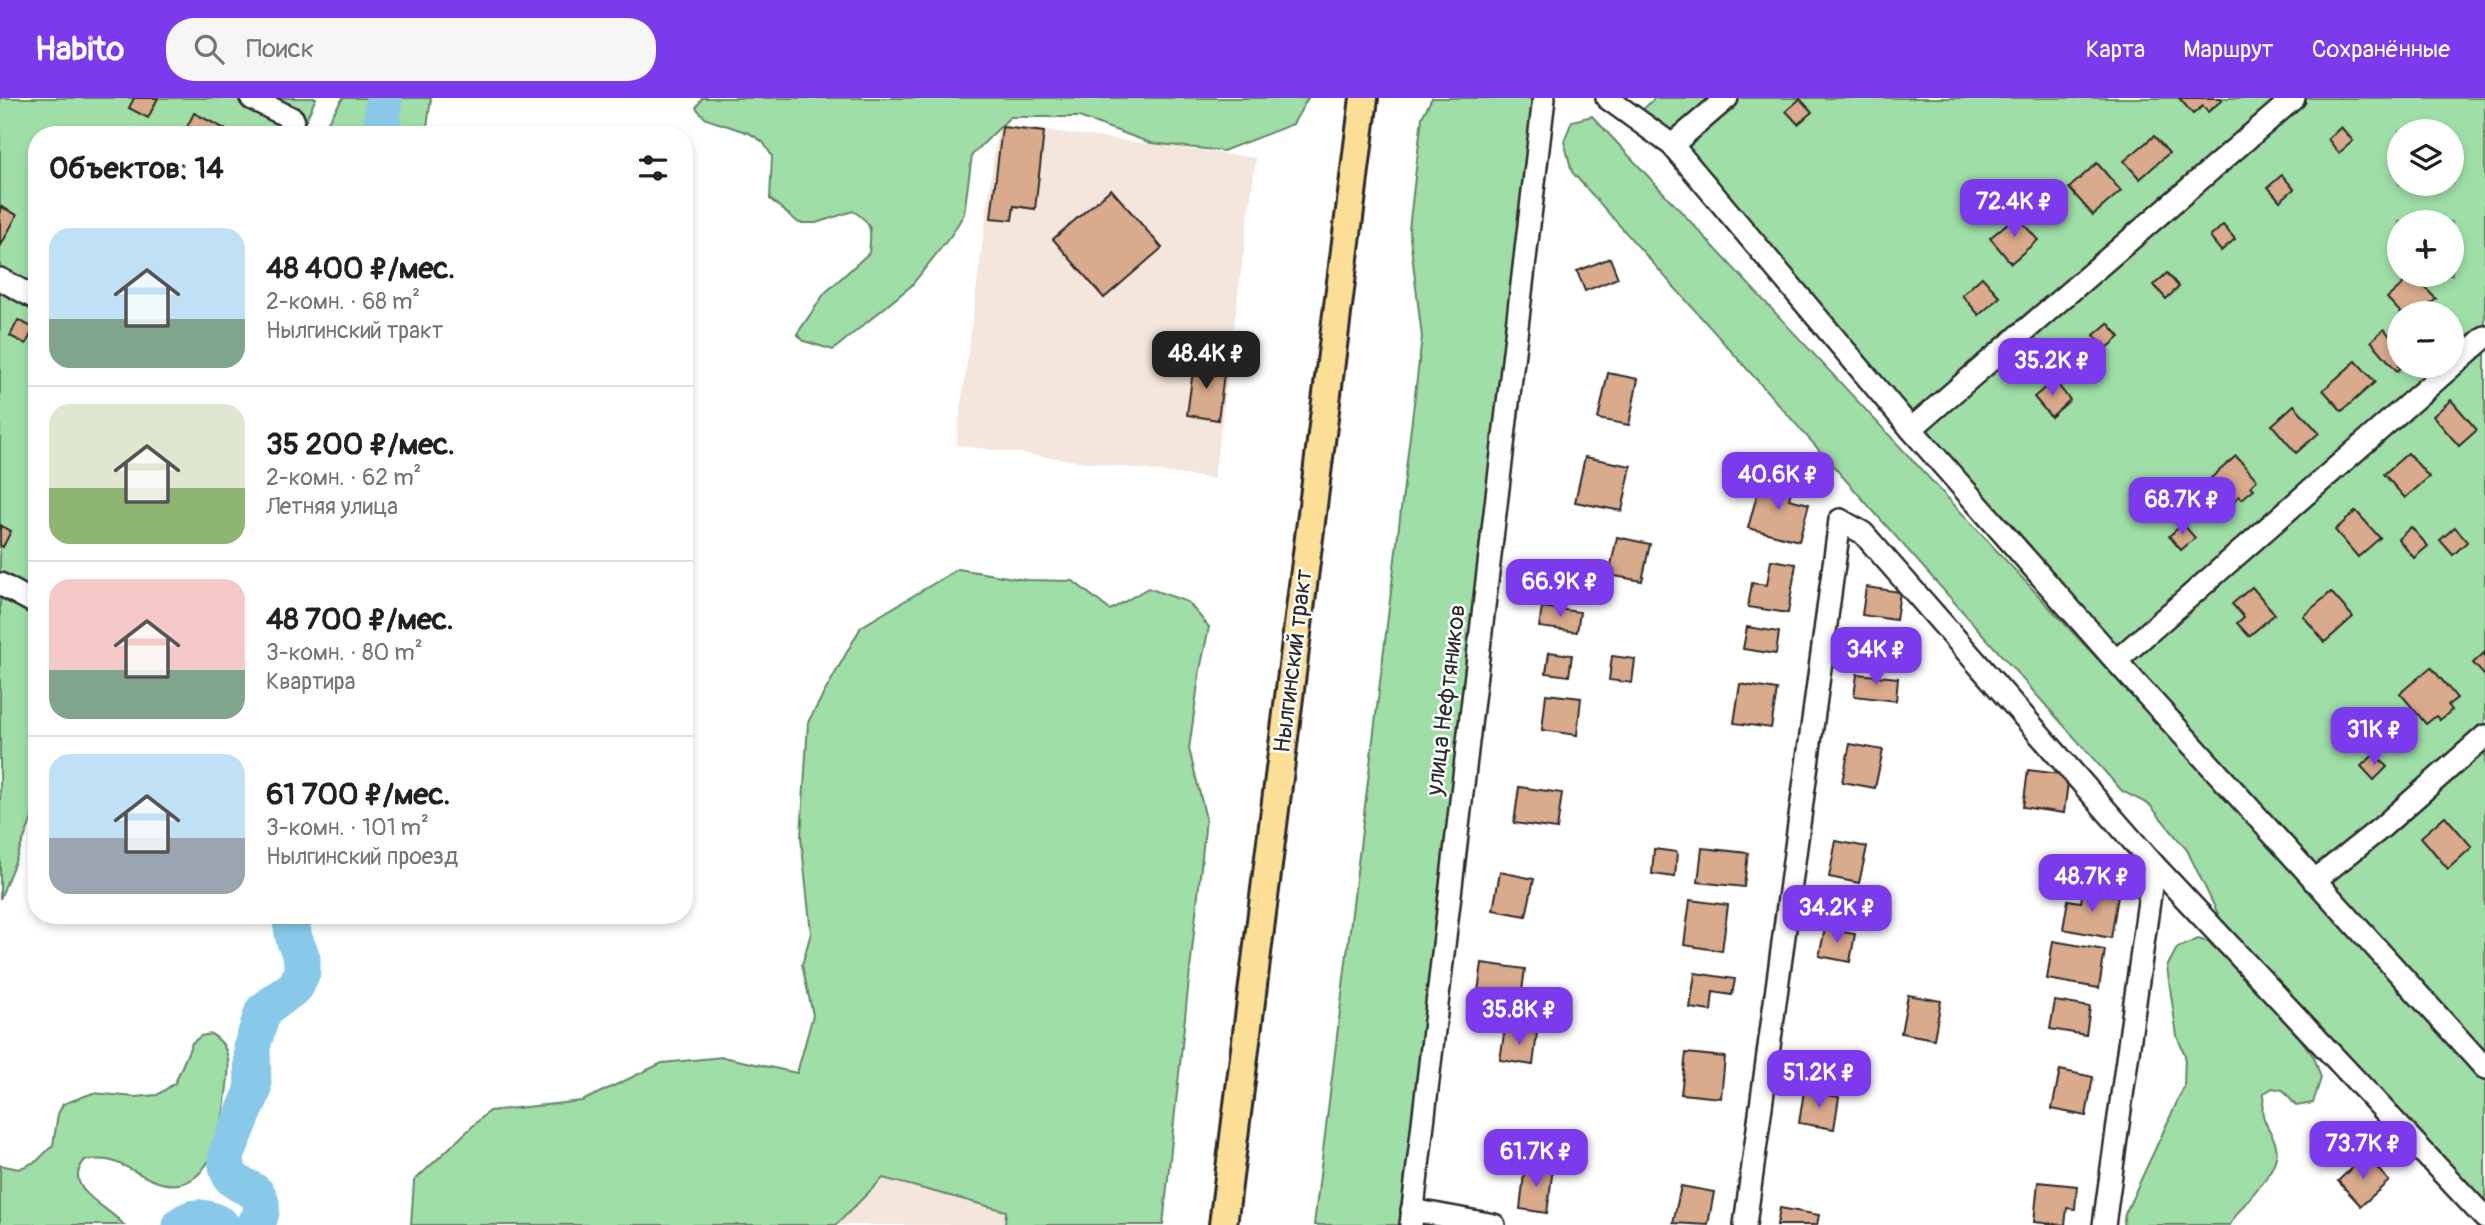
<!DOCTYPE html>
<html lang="ru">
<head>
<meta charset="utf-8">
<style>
	body { margin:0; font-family:Pangolin,sans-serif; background:#f6f6f6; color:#202124; height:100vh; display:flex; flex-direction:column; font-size:26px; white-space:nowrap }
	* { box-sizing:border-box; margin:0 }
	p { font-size:23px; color:#757577 }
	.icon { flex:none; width:38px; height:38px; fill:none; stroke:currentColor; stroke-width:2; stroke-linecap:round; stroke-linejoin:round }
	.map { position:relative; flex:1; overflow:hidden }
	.details { position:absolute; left:28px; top:28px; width:665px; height:798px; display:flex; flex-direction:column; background:#fff; border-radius:28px; box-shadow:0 4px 10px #0003 }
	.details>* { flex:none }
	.fabs { position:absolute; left:2387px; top:21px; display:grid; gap:14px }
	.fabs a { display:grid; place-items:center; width:77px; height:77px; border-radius:50%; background:#fff; box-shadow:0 4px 10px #0003; font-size:35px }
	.price { position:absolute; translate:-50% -60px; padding:0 16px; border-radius:14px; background:#7c3aed; color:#fff; font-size:23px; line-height:46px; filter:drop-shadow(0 2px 4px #0008) }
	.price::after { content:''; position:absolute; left:50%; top:42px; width:21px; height:16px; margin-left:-10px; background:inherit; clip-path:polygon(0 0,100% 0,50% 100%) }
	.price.current { background:#222; color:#fff }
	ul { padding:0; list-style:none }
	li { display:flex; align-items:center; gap:21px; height:175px; padding:0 21px }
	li+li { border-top:2px solid #e0e0e0 }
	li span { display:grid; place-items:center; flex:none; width:196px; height:140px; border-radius:21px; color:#555 }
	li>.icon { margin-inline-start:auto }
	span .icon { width:84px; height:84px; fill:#fffc; stroke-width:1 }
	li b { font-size:30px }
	h2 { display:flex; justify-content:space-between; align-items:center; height:84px; padding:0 21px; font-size:30px }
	header { display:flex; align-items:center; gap:42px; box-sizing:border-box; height:98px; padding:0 35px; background:#7c3aed; color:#fff }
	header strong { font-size:33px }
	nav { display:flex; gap:38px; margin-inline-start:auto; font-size:24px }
	.search { width:490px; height:63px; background:#f6f6f6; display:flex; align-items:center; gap:18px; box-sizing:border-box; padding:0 24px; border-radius:28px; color:#757577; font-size:26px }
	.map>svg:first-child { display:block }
	.built { fill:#f4e6dc }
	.green { fill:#9fdea7; stroke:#658469; stroke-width:2; fill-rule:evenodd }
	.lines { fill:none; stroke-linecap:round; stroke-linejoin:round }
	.river { stroke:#88c9e9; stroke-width:37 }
	.building { fill:#d9aa8b; stroke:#2b2b2b; stroke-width:2 }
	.minor-casing { stroke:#2b2b2b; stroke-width:26 }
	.major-casing { stroke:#2b2b2b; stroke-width:32 }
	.minor { stroke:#fff; stroke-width:21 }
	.major { stroke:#fcde96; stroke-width:26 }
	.labels { text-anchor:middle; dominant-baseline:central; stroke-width:5; stroke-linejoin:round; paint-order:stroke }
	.street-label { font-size:24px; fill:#2b2b2b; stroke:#fff }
</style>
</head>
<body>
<header>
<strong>Habito</strong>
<div class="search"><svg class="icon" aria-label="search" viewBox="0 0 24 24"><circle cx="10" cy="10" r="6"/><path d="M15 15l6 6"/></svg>Поиск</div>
<nav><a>Карта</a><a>Маршрут</a><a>Сохранённые</a></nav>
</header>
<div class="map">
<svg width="2485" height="1127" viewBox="0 0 2485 1127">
	<rect width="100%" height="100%" fill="#fff"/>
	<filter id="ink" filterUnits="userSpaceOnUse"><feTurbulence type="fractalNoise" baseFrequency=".0143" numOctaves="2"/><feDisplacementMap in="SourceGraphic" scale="14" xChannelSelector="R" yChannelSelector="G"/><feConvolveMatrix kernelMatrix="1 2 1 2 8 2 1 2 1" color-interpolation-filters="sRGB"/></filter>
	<g filter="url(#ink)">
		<g class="built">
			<path d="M998,26L1256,60L1214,381L956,347Z"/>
			<path d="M883,1080L1006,1113L1005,1127H836Z"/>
		</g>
		<g class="green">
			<path d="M0,0H316L299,37H37V708L0,801Z"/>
			<path d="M343,0H431L426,37H319Z"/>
			<path d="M702,0H1308L1293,26L1223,53L1151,45L1079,19H1010L972,57L964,116L952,136L911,188L833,252L804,243L797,236L825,195L869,155C871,132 874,126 853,113L816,125H799L770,101L772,58L763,44L749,35L706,21L696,10Z"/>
			<path d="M1432,0H1530L1537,23L1405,1127H1314L1422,239L1409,131L1422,19Z"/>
			<path d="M1655,0H2485V964L1638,16ZM2399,33H2452V86H2399ZM2399,124H2452V177H2399ZM2399,215H2452V268H2399Z"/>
			<path d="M1592,18L2472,963L2485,973V1103L2221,822L2187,752L2150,707L2122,693L1572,74L1564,43L1572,23Z"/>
			<path d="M958,471L1026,482L1073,483L1110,512L1148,490L1188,504L1209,529L1200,572L1189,651L1206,721L1163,1127H1005L1006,1113L883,1080L836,1127H411L414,1083L489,1013L582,1003L662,965L723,959L797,975L813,917L802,867L811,835L801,739L808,624L861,529Z"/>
			<path d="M2198,841L2208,844L2265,894L2314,959L2321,980L2313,1005L2296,1008L2283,992L2273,990L2264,995C2264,1002 2261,1011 2263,1017C2266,1031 2280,1044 2276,1059C2271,1082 2241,1105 2230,1127H2123L2125,1116L2184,989L2185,957L2177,938L2167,869L2177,850Z"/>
			<path d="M211,936C231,947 230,967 227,988C223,1023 215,1098 161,1085C143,1081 126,1065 107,1062C100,1061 92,1062 85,1062C60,1090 108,1108 124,1127H0V1067L19,1071L37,1063L53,1047L58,1016L63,1006L93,995L135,999L157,997L175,985L192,945L201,938Z"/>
		</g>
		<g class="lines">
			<g class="river">
				<path d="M381,37L384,0"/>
				<path d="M181,1127C193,1116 208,1119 221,1127"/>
				<path d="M254,1127C262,1121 264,1105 257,1096C250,1088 235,1087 230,1077C226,1070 226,1062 227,1055L253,993L252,948L263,913L296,888L302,874V860L294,841L290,817"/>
			</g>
		</g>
		<g class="building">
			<path d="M134,0H158L148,20L129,10Z"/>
			<path d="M2179,0H2221L2222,2L2208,14L2203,8L2193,16Z"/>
			<path d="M1800,1L1812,14L1798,26L1786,13Z"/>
			<path d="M194,15L225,31L222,37H183Z"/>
			<path d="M1002,29L1044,34L1035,111L1014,108L1012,122L991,120Z"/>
			<path d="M2341,29L2353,43L2339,55L2328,41Z"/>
			<path d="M2154,38L2169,55L2140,81L2124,63Z"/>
			<path d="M2097,65L2121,93L2093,117L2069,90Z"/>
			<path d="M2282,77L2294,91L2280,103L2268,89Z"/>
			<path d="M1111,91L1162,150L1104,200L1053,141Z"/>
			<path d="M0,108L17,117L0,149Z"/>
			<path d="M2016,118L2038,142L2011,165L1990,140Z"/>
			<path d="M2223,127L2235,141L2221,153L2210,139Z"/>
			<path d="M1610,160L1618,180L1585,193L1577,173Z"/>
			<path d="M2167,175L2179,189L2166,201L2154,187Z"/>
			<path d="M2413,177L2436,201L2422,213L2418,209L2411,215H2401L2387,200Z"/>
			<path d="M1982,179L2000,199L1979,217L1962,197Z"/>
			<path d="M18,222L34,230L26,246L10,238Z"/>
			<path d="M2108,225L2120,239L2106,251L2094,237Z"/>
			<path d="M2384,231L2399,248V268H2403L2397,273L2371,243Z"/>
			<path d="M2356,263L2375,284L2342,313L2323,292Z"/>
			<path d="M1194,265L1225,269L1218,322L1187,317Z"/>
			<path d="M1608,275L1638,281L1629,327L1598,321Z"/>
			<path d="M2054,282L2070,302L2051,319L2034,299Z"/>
			<path d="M2451,302L2477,332L2459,348L2433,318Z"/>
			<path d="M2294,307L2319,335L2296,355L2272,327Z"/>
			<path d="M2408,355L2429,379L2405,400L2384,376Z"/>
			<path d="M2236,358L2257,382L2251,388L2254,391L2242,401L2239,398L2233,404L2211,380Z"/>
			<path d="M1585,359L1631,368L1622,413L1575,404Z"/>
			<path d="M1761,382L1792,390L1789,401L1809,406L1799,443L1748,430Z"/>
			<path d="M2356,413L2380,440L2358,459L2335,432Z"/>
			<path d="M2183,426L2195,440L2181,452L2169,438Z"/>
			<path d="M0,427L11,433L3,449L0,447Z"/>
			<path d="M2411,429L2428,448L2414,460L2398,441Z"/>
			<path d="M2455,429L2467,444L2453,457L2440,442Z"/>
			<path d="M1617,439L1650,446L1642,483L1609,477Z"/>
			<path d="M1771,462L1796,466L1788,515L1748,509L1752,485L1767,487Z"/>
			<path d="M1866,489L1900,494L1896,522L1862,517Z"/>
			<path d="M2252,489L2275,516L2249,538L2237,525L2244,519L2232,506Z"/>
			<path d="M2331,494L2353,519L2325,544L2303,518Z"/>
			<path d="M1542,509L1580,514L1577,534L1539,529Z"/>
			<path d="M1747,529L1779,534L1776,556L1743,551Z"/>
			<path d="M1549,554L1572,557L1569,578L1546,575Z"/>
			<path d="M2485,554V578L2473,565Z"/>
			<path d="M1612,558L1635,561L1632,585L1609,582Z"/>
			<path d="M2431,569L2457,600L2448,607L2452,612L2440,622L2436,618L2426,626L2400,595Z"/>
			<path d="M1857,576L1898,580L1896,603L1854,598Z"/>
			<path d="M1740,586L1777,592L1771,630L1734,625Z"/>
			<path d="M1546,596L1581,600L1577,637L1542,632Z"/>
			<path d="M1850,646L1883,652L1875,690L1842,684Z"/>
			<path d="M2375,656L2387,669L2374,682L2361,668Z"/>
			<path d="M2028,672L2069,677L2064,715L2023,709Z"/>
			<path d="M1519,689L1562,695L1557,731L1514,725Z"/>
			<path d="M2445,718L2472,749L2448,771L2421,739Z"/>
			<path d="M1836,743L1867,749L1859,785L1829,779Z"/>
			<path d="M1702,750L1748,755L1744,789L1698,784Z"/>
			<path d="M1654,751L1677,754L1675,779L1652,776Z"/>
			<path d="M2089,759L2129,766L2126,786L2086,780Z"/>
			<path d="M1500,774L1534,781L1526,818L1493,812Z"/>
			<path d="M2083,792L2118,798L2111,840L2063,831L2068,802L2081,804Z"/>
			<path d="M1690,802L1728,807L1722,853L1684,847Z"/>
			<path d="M1825,831L1855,836L1850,864L1819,858Z"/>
			<path d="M2053,843L2105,852L2099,890L2047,881Z"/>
			<path d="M1482,865L1525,871L1520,907L1477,901Z"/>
			<path d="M1695,875L1735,881L1732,897L1713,894L1711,913L1690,910Z"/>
			<path d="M1908,897L1941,903L1934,941L1901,935Z"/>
			<path d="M2055,903L2090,909L2086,937L2050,931Z"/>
			<path d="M1505,930L1537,935L1533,967L1500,962Z"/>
			<path d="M1686,955L1725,959L1721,1000L1681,996Z"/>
			<path d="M2060,972L2093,979L2086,1018L2052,1011Z"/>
			<path d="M1804,993L1839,999L1834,1031L1799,1025Z"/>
			<path d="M2365,1057L2389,1083L2361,1108L2338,1083Z"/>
			<path d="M1525,1067L1553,1070L1547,1115L1520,1111Z"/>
			<path d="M2038,1084L2077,1088L2075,1111L2067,1110L2065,1127L2034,1124Z"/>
			<path d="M1681,1088L1714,1094L1708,1127L1673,1125Z"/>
			<path d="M1780,1110L1819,1117L1817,1127H1777Z"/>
		</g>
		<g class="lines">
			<g class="minor-casing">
				<g id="minor">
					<path d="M251,0L293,21"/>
					<path d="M1607,0L1672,47L1911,331L2116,563L2485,970"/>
					<path d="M1672,47L1727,0"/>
					<path d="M0,181L37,201"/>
					<path d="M1911,331L2294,0"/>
					<path d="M0,486L37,506"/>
					<path d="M2116,563L2485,239"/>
					<path d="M2314,783L2381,730L2485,638"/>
					<path d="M1412,1112L1494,1127"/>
					<path d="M1411,1127L1544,0"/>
					<path d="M1745,1127L1840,422L1863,435L2154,767L2485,1120"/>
					<path d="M2104,1127L2154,767"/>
				</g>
			</g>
			<g class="major-casing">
				<path id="major" d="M1223,1127L1364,0"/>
			</g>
			<use href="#minor" class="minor"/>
			<use href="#major" class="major"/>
		</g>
	</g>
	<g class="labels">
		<g class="street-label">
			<text transform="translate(1293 563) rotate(-83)">Нылгинский тракт</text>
			<text transform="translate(1446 602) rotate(-83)">улица Нефтяников</text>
		</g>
	</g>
</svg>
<div class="fabs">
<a><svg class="icon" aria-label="layers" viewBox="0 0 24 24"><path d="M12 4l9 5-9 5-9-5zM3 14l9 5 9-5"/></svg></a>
<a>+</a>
<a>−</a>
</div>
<b class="price" style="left:2014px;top:141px">72.4K ₽</b>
<b class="price current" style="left:1206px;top:293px">48.4K ₽</b>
<b class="price" style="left:2052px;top:300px">35.2K ₽</b>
<b class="price" style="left:1778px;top:414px">40.6K ₽</b>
<b class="price" style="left:2182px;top:439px">68.7K ₽</b>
<b class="price" style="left:1560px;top:521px">66.9K ₽</b>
<b class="price" style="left:1876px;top:589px">34K ₽</b>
<b class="price" style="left:2374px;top:669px">31K ₽</b>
<b class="price" style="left:2092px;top:816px">48.7K ₽</b>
<b class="price" style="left:1837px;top:847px">34.2K ₽</b>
<b class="price" style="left:1519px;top:949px">35.8K ₽</b>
<b class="price" style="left:1819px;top:1012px">51.2K ₽</b>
<b class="price" style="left:2363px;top:1083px">73.7K ₽</b>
<b class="price" style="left:1536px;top:1091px">61.7K ₽</b>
<section class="details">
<h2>Объектов: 14<svg class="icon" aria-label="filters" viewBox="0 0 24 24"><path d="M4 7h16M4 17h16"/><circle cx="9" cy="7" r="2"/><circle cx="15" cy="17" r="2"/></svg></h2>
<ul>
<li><span style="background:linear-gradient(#bfe0f5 65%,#7fa58c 0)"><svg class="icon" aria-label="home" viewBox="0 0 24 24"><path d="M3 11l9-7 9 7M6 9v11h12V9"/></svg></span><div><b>48 400 ₽/мес.</b><p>2-комн. · 68 m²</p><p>Нылгинский тракт</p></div></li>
<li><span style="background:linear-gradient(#dfe7d0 60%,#8fb573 0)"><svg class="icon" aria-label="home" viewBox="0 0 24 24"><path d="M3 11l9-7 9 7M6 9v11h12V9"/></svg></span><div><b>35 200 ₽/мес.</b><p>2-комн. · 62 m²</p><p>Летняя улица</p></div></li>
<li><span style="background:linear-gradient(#f6c9c9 65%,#7fa58c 0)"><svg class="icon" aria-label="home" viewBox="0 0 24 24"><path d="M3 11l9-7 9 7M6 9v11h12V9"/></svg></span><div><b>48 700 ₽/мес.</b><p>3-комн. · 80 m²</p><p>Квартира</p></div></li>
<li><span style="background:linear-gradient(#bfe0f5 60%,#9aa5b1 0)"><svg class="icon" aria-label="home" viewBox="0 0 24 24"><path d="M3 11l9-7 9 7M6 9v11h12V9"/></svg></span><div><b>61 700 ₽/мес.</b><p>3-комн. · 101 m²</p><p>Нылгинский проезд</p></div></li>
</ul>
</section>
</div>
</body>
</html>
